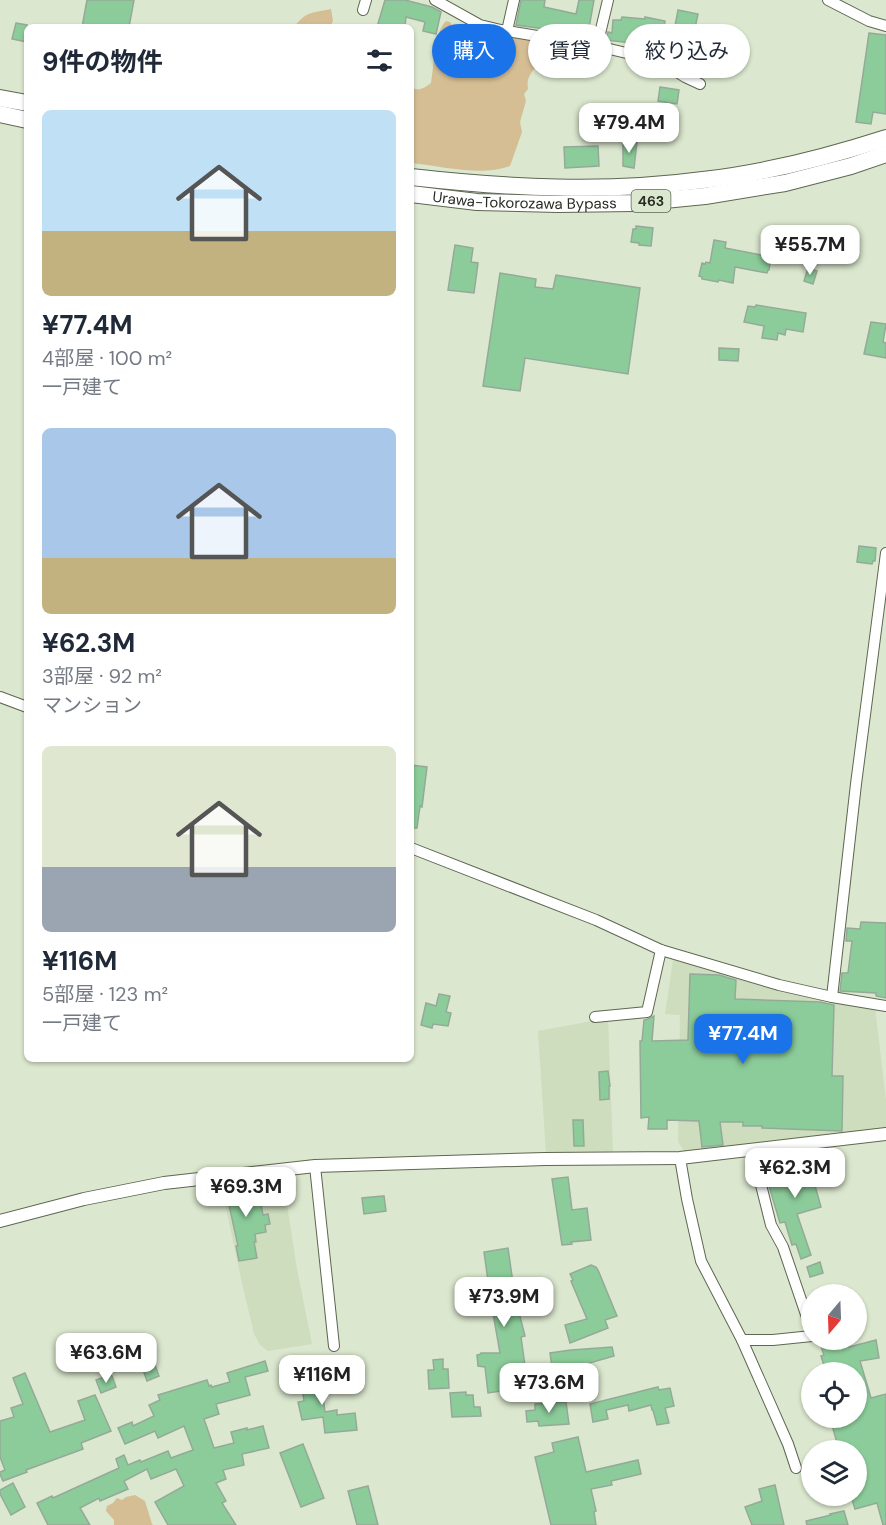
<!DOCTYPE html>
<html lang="ja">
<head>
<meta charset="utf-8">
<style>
	body { margin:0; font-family:"DM Sans","Noto Sans JP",sans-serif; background:#f6f6f7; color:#1f2937; height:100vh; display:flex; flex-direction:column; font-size:22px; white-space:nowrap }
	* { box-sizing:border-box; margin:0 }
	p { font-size:20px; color:#747a83 }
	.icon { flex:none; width:33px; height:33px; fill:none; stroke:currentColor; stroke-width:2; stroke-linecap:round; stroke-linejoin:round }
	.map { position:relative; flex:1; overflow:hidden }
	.side { position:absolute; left:24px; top:24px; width:390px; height:1038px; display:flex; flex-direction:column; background:#fff; border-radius:9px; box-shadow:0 2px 4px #0004 }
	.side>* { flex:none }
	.hud { position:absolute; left:432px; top:24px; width:363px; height:54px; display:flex; gap:12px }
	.needle { width:39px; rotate:199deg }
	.controls { position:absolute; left:801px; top:1284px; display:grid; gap:12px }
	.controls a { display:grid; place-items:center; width:66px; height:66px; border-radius:50%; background:#fff; box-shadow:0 2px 4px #0004; font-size:30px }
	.price { position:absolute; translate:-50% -51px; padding:0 14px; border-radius:12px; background:#fff; color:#222; font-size:20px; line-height:39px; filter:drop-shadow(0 2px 3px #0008) }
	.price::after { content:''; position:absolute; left:50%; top:36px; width:18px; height:14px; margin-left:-9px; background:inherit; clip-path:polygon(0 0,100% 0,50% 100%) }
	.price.active { background:#1a73e8; color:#fff }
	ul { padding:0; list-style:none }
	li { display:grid; align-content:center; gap:12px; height:318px; padding:0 18px }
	li span { display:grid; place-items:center; height:186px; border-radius:9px; color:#555 }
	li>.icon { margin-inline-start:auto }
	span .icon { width:108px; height:108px; fill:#fffc; stroke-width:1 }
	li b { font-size:26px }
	h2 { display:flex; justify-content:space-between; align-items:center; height:72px; padding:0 18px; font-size:26px }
	.tag { padding:0 21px; border-radius:27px; background:#fff; box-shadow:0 2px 4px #0004; font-size:21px; line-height:54px }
	.tag.active { background:#1a73e8; color:#fff }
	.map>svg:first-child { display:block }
	.built { fill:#ceddbd }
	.green { fill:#d5be94 }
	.building { fill:#8ccc9a; stroke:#94aa98; stroke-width:1.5 }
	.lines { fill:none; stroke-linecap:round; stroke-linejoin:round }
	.minor-casing { stroke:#5d6751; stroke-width:12 }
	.tertiary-casing { stroke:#5d6751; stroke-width:14 }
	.trunk-casing { stroke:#5d6751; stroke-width:18 }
	.minor { stroke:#fff; stroke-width:10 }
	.tertiary { stroke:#fff; stroke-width:12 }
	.trunk { stroke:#fff; stroke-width:16 }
	.labels { text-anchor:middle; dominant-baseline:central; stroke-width:4.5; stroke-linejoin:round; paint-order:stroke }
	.shield { fill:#dbe7ce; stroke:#5e6456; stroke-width:1.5 }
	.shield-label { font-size:14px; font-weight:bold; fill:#282c23 }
	.street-label { font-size:15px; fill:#282c23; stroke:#dbe7ce }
</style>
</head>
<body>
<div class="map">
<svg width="886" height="1525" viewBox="0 0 886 1525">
	<rect width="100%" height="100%" fill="#dbe7ce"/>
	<g class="built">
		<path d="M673,960L875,1007L886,1100V1128L684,1151L678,1142L680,1015L665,1014Z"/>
		<path d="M608,1018L613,1153H546L538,1031Z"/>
		<path d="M283,1179L297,1269L312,1344L268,1351L260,1345L254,1334L242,1283L221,1185L250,1180Z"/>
	</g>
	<g class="green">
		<path d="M331,9L333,21L330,27H294C306,11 313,13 331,9Z"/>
		<path d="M446,21L450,22L453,27L450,31L449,40L452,45L458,47L471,34L473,27L536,39C539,47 534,55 537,64C532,74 526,76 528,89L524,94L526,101L520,122L522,132L510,166C480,177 442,166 411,163V87C419,92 424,88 431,83C434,67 434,32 446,21Z"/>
		<path d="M135,1495L145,1501L152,1524L153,1525H114V1520L106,1511L107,1506L113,1503L117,1498L122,1500L126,1497Z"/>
	</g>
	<g class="building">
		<path d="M87,0H134L129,27H82Z"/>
		<path d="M385,0H405L432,7L441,12L436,34L423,31L425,22L406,17L405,27H377Z"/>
		<path d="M521,0H545L544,7L576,14L579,0H594L589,28L593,29L591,37L553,28L552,30L516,25Z"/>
		<path d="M678,10L698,14L692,42H695V46L708,49L703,73L691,71L692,66L678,63V61L668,57L671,45L681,47L685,27L675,26Z"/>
		<path d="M622,17L645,19V17L665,21L661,46L641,43V44L606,40L608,32L612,33L613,20H621Z"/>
		<path d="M16,23L27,25V42L12,39Z"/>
		<path d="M869,33L886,35V114L873,112L871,124L856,122Z"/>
		<path d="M660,87L679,90L677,104L658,101Z"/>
		<path d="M623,141L637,142L634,168L623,166Z"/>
		<path d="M598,146L599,166L565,168L564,147Z"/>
		<path d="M636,226L653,228L651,246L639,245V243L631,242L633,229H636Z"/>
		<path d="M714,240L726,242L725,248L771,257L769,270H768L767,273L735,267L733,283L719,280L718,282L702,279V277L699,276L702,263L705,264L706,262L710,263Z"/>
		<path d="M455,245L473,248L471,262L478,263L474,293L448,290Z"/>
		<path d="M808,268L817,271L813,284L804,281Z"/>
		<path d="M500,273L536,279L535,287L553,289L556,275L640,288L628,374L525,358L520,391L483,386Z"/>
		<path d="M756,305L806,313L803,332L786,329L785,335L778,333L777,340L762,338L764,326L744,322L748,306L755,307Z"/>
		<path d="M871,322L886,324L883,342L886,343V358L864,354Z"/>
		<path d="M719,348L739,349L738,361L719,360Z"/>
		<path d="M859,546L876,548L875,561H873L872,564L857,562Z"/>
		<path d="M411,765L427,767L422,807L420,806L417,828H411Z"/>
		<path d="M861,922L886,923V998L876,996V993L840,991L842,973H848L852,941H846L847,928L860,929Z"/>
		<path d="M690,974L719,975L736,980L735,999L820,1002L834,1005L832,1076H843L842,1131L762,1128V1126H743V1122H720L723,1145L702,1147L699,1121L667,1120V1129H648L649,1117L641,1118L640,1041H642L644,1020L648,1019L654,1016L652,1041L688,1040Z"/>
		<path d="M439,994L450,996L446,1012L451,1013L448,1026L433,1024L432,1028L421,1025L426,1003L436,1006Z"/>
		<path d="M608,1071L610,1086H609V1099L600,1100L599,1072Z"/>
		<path d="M573,1120H583L584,1146H574Z"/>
		<path d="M807,1157L821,1207L797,1214L811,1255L801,1259L796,1244L792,1245L785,1222L780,1223L766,1176L790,1169L789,1162Z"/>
		<path d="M568,1177L572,1210L587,1208L591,1240L571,1242L572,1244L562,1245L552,1179Z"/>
		<path d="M243,1182L245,1192L258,1189L263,1215L268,1214L270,1224L265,1225L266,1232L255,1234L256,1242H254L257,1258L239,1261L236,1246H238L228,1200L226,1201L223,1186Z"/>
		<path d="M383,1196H384L386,1211L364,1214L362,1198Z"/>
		<path d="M508,1248L515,1297L525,1336L521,1337L528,1387L488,1393L485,1367L478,1366L477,1355L481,1354V1353H500L491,1302L484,1252Z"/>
		<path d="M820,1262L823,1273L810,1277L807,1267Z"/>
		<path d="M591,1265L596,1267L598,1270L617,1316L605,1320L608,1328L570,1343L565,1325L587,1319L571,1281L573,1280L570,1274Z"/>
		<path d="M824,1340H847L849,1347L876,1340L879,1358L860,1361L871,1398L886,1394V1525H883L877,1503L855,1509L851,1496H856V1450H839L830,1418H856V1372H826L821,1356L824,1355L819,1341Z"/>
		<path d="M612,1347L614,1356L572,1368L575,1386L563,1388L562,1382L561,1383L558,1366L552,1367L550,1353L571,1350Z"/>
		<path d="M443,1359V1369H448L449,1388L429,1389L428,1370H434L433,1360Z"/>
		<path d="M265,1361L268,1371L245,1377L250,1395L216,1404L219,1414L204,1419L214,1448L234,1443L231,1432L247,1428V1430L263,1426L269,1448L242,1454L244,1465L223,1470L226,1479L216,1483L226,1501L222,1503L236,1525H168L155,1502L184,1486L176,1469L151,1479L147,1469L124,1481L128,1489L100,1501L99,1498L80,1508L90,1525H48L37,1503L52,1496L53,1498L119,1468L116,1459L124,1455L128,1465L140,1460L141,1462L168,1451L171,1458L193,1450L184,1426L158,1438L155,1431L125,1444L118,1428L132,1422L133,1426L154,1416L149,1405L160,1400L158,1395L207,1380L209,1386L211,1385L212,1387L230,1382L227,1373Z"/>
		<path d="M154,1362L159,1376L147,1381L142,1367Z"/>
		<path d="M315,1367L320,1398L323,1397L325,1412L337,1410V1415L355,1413L357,1430L325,1433L323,1417L302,1420L298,1402L304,1401L299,1370Z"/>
		<path d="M25,1373L50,1432L85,1420L78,1401L95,1395L111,1431L81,1443L83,1449L26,1470L27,1472L3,1481L0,1474V1472L5,1470L0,1457V1421L14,1417L11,1408L23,1404L13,1378Z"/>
		<path d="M110,1375L112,1376L116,1387L101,1393L96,1380Z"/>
		<path d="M658,1387L659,1390L670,1388L674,1406L665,1408L669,1423L657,1425L653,1410H652L651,1405L629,1411L628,1405L606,1410L608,1419L593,1422L590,1404Z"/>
		<path d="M466,1392V1395H473L474,1407H480L481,1416L452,1417L450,1393Z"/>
		<path d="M566,1402L569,1424L539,1426L538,1421L527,1422L526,1411L535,1410V1404Z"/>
		<path d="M578,1437L586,1472L638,1460L641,1474L611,1481L612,1485L591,1489L596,1511L594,1512L596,1525H551L535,1457L554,1452L552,1443Z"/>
		<path d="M303,1444L324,1498L301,1507L280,1453Z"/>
		<path d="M13,1483L25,1507L11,1515L0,1494V1490Z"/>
		<path d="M775,1485L784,1525H752L745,1507L762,1501L759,1489Z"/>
		<path d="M368,1486L378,1525H357L348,1491Z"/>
		<path d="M844,1511L848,1525H807L806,1521L831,1515L830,1514Z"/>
	</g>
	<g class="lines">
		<g class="minor-casing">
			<g id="minor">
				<path d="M435,0L480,25L501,30L597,46L660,61L685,77L700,84"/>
				<path d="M828,0L869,21L886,26"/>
				<path d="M363,10L366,0"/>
				<path d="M507,31L514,0"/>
				<path d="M597,46L608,0"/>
				<path d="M0,697L27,707"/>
				<path d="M411,848L596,920L661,950L779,985L832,997L886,1006"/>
				<path d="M832,997L856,784L886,553"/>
				<path d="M595,1017L647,1012L661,950"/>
				<path d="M752,1149L771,1225L783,1247L812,1332"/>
				<path d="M680,1158L687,1199L701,1261L742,1340L788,1444L796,1468"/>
				<path d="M315,1166L334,1346"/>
				<path d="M742,1340H773L812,1336"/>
			</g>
		</g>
		<g class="tertiary-casing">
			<path id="tertiary" d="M0,1221L84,1199L164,1183L315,1166L545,1159L680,1158L886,1134"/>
		</g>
		<g class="trunk-casing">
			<g id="trunk">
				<path d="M0,98L27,103"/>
				<path d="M0,114L27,120"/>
				<path d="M411,177C508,188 607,193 703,180C765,173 827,157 886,138"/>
				<path id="s1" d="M411,194L477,202L558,204L634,203L705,196L785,183L851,166L886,154"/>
			</g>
		</g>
		<use href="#minor" class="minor"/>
		<use href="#tertiary" class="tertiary"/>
		<use href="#trunk" class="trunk"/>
	</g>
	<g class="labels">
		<rect class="shield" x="631.5" y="190" width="39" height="22" rx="4.5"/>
		<g class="shield-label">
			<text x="651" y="201">463</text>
		</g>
		<g class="street-label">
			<text stroke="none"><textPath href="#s1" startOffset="114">Urawa-Tokorozawa Bypass</textPath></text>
		</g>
	</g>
</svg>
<div class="controls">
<a><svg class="needle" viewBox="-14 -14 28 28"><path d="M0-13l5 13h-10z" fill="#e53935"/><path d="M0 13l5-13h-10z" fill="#747a83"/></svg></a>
<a><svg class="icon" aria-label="locate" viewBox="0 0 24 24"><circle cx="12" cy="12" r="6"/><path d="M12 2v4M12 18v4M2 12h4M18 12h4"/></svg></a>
<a><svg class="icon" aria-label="layers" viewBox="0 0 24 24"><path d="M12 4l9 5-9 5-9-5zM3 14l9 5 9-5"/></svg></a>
</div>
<b class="price" style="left:629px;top:154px">¥79.4M</b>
<b class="price" style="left:810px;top:276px">¥55.7M</b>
<b class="price active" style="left:743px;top:1065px">¥77.4M</b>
<b class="price" style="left:795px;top:1199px">¥62.3M</b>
<b class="price" style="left:246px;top:1218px">¥69.3M</b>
<b class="price" style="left:504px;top:1328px">¥73.9M</b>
<b class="price" style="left:106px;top:1384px">¥63.6M</b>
<b class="price" style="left:322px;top:1406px">¥116M</b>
<b class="price" style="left:549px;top:1414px">¥73.6M</b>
<div class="hud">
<a class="tag active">購入</a>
<a class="tag">賃貸</a>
<a class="tag">絞り込み</a>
</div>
<section class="side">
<h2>9件の物件<svg class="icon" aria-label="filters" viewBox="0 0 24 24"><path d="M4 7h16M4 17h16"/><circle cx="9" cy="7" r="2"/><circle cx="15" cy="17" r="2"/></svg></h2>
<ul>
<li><span style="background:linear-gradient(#bfe0f5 65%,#c2b280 0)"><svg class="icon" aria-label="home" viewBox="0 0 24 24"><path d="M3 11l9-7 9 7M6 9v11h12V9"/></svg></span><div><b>¥77.4M</b><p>4部屋 · 100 m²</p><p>一戸建て</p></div></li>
<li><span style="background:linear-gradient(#a9c7e8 70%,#c2b280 0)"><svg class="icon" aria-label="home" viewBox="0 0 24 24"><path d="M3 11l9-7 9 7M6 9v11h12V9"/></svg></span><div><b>¥62.3M</b><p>3部屋 · 92 m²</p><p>マンション</p></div></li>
<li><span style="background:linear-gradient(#dfe7d0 65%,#9aa5b1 0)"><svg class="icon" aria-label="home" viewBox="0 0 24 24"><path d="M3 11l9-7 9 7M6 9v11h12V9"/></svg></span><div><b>¥116M</b><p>5部屋 · 123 m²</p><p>一戸建て</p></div></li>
</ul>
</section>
</div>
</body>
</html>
